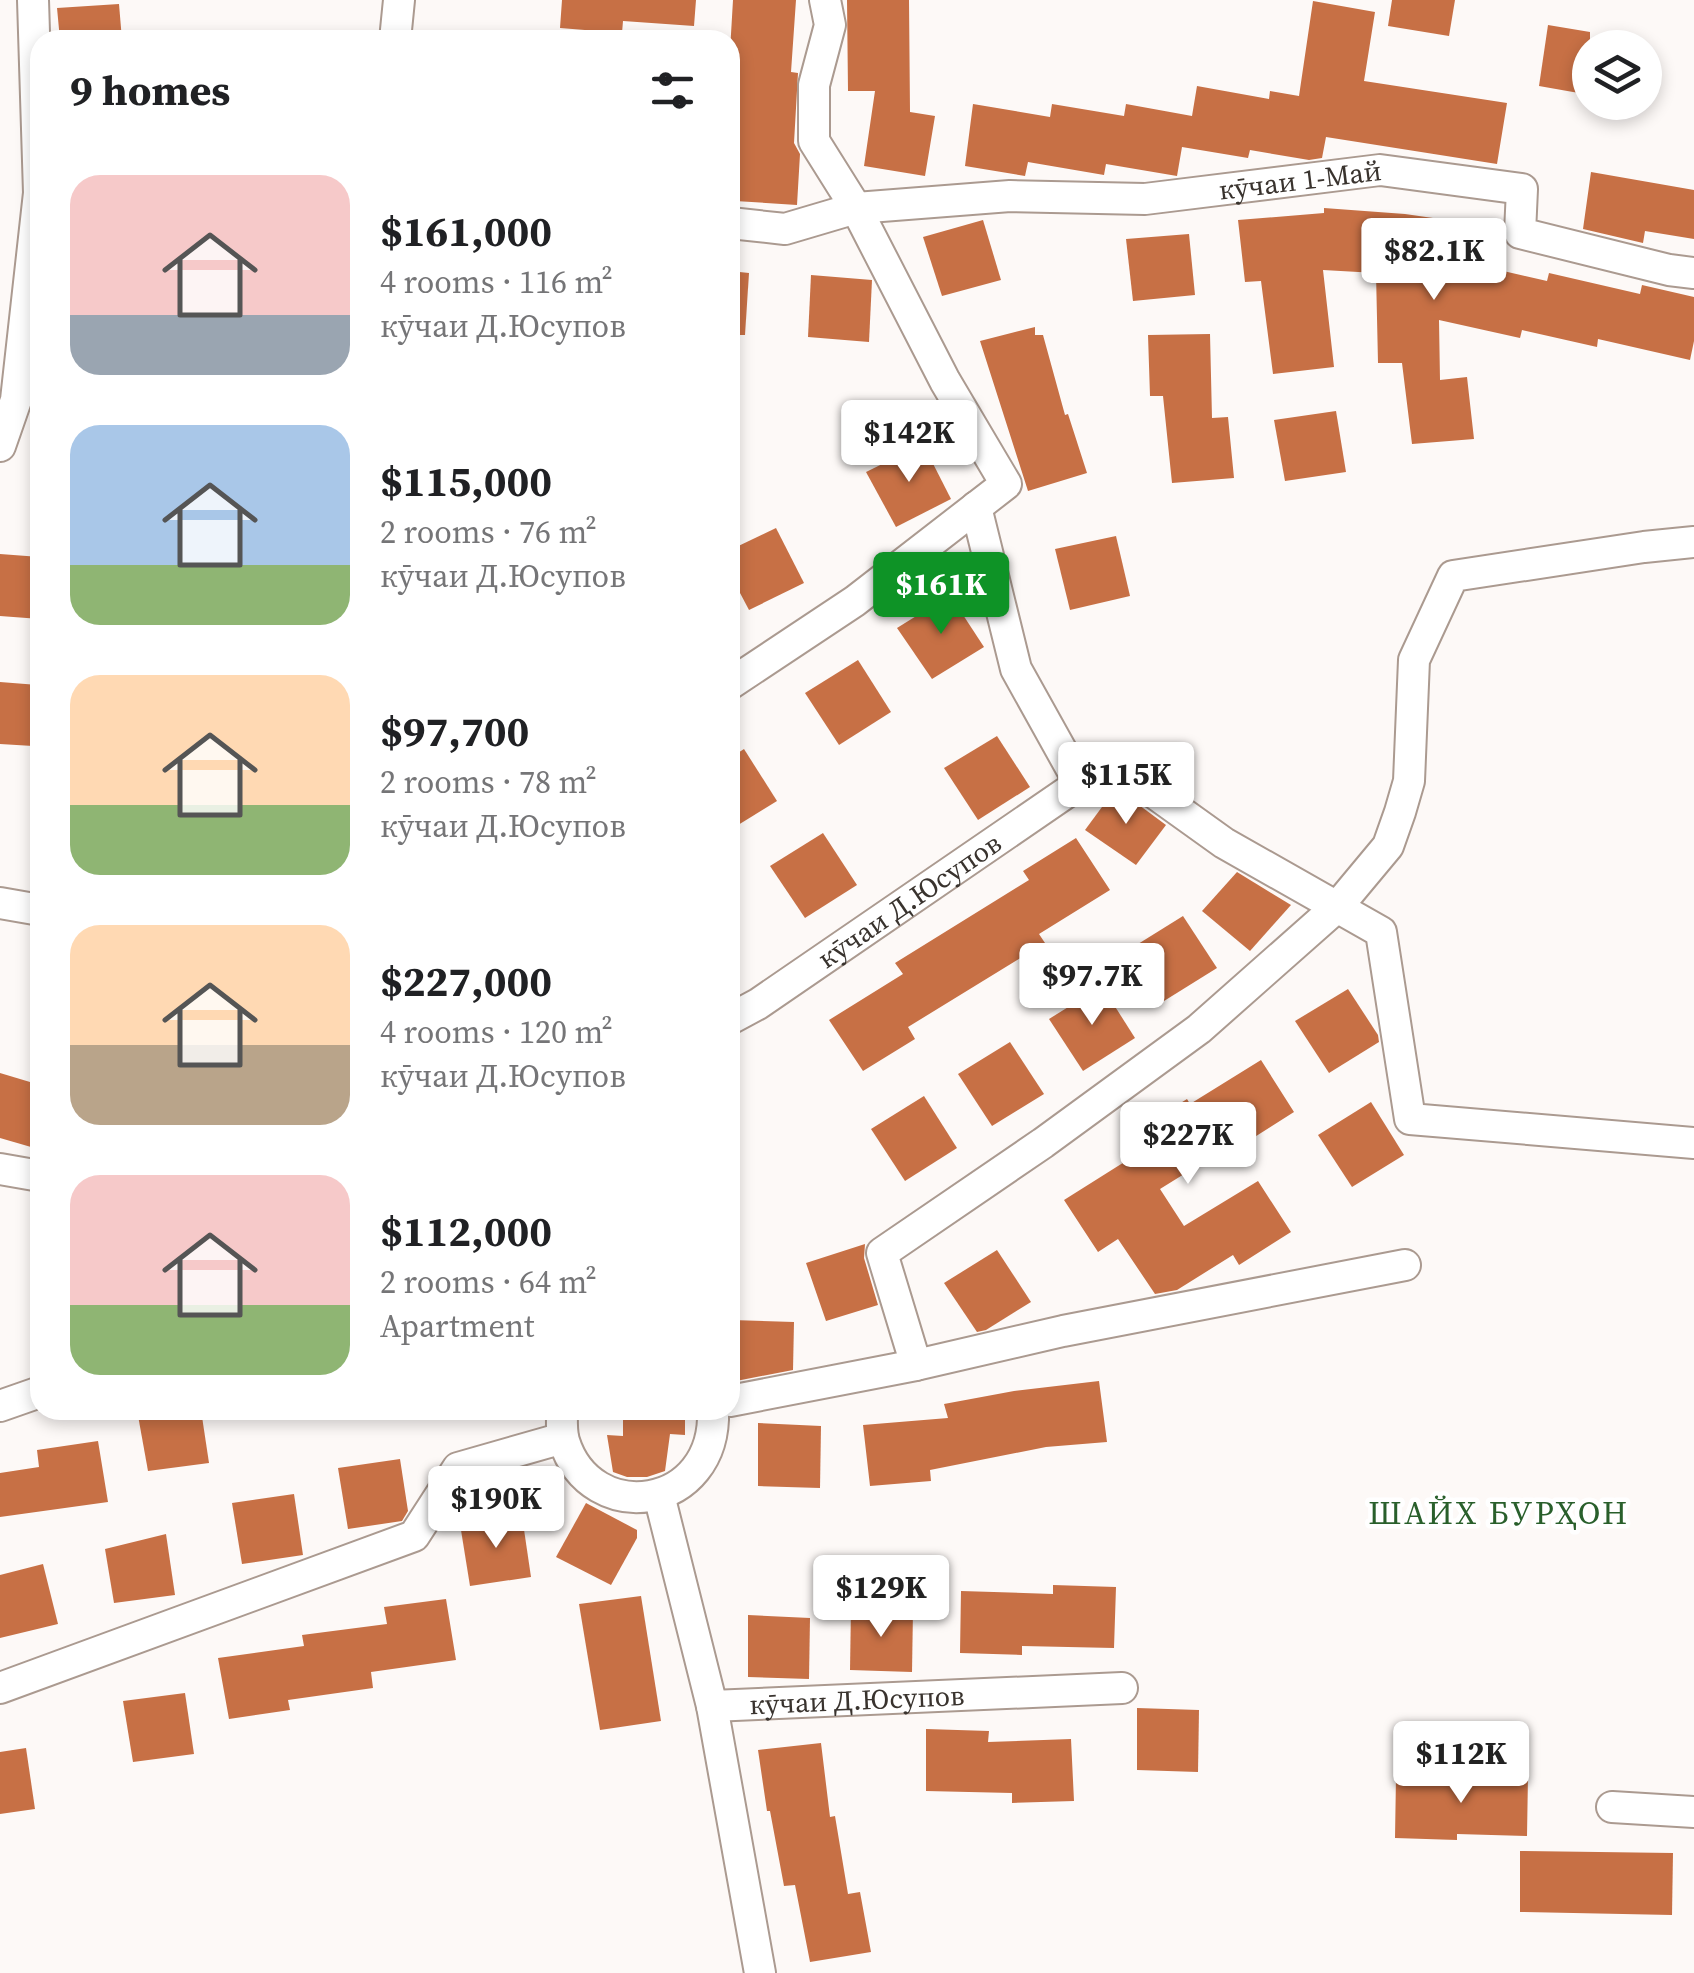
<!DOCTYPE html>
<html lang="en">
<head>
<meta charset="utf-8">
<style>
	body { margin:0; font-family:"Source Serif 4",serif; background:#f2f2f2; color:#202124; height:100vh; display:flex; flex-direction:column; font-size:38px; white-space:nowrap }
	* { box-sizing:border-box; margin:0 }
	p { font-size:32px; color:#757577 }
	.icon { flex:none; width:55px; height:55px; fill:none; stroke:currentColor; stroke-width:2; stroke-linecap:round; stroke-linejoin:round }
	.map { position:relative; flex:1; overflow:hidden }
	.side { position:absolute; left:30px; top:30px; width:710px; height:1390px; display:flex; flex-direction:column; background:#fff; border-radius:30px; box-shadow:0 5px 15px #0003 }
	.side>* { flex:none }
	.controls { position:absolute; left:1572px; top:30px; display:grid; gap:20px }
	.controls a { display:grid; place-items:center; width:90px; height:90px; border-radius:50%; background:#fff; box-shadow:0 5px 15px #0003; font-size:50px }
	.price { position:absolute; translate:-50% -85px; padding:0 22px; border-radius:10px; background:#fff; color:#222; font-size:32px; line-height:65px; filter:drop-shadow(0 2px 5px #0008) }
	.price::after { content:''; position:absolute; left:50%; top:60px; width:30px; height:22px; margin-left:-15px; background:inherit; clip-path:polygon(0 0,100% 0,50% 100%) }
	.price.active { background:#0e9326; color:#fff }
	ul { padding:0; list-style:none }
	li { display:flex; align-items:center; gap:30px; height:250px; padding:0 40px }
	li span { display:grid; place-items:center; flex:none; width:280px; height:200px; border-radius:30px; color:#555 }
	li>.icon { margin-inline-start:auto }
	span .icon { width:120px; height:120px; fill:#fffc; stroke-width:1 }
	li b { font-size:42px }
	h2 { display:flex; justify-content:space-between; align-items:center; height:120px; padding:0 40px; font-size:42px }
	.map>svg:first-child { display:block }
	.building { fill:#c77045 }
	.lines { fill:none; stroke-linecap:round; stroke-linejoin:round }
	.minor-casing { stroke:#ab9a90; stroke-width:34 }
	.minor { stroke:#fff; stroke-width:30 }
	.labels { text-anchor:middle; dominant-baseline:central; stroke-width:9; stroke-linejoin:round; paint-order:stroke }
	.street-label { font-size:28px; fill:#39332e; stroke:#fff }
	.quarter-label { font-size:32px; letter-spacing:2.5px; fill:#295f2b; stroke:#fff }
</style>
</head>
<body>
<div class="map">
<svg width="1694" height="1973" viewBox="0 0 1694 1973">
	<rect width="100%" height="100%" fill="#fdf9f7"/>
	<g class="building">
		<path d="M562,0H696L694,26L623,21L622,33L560,28Z"/>
		<path d="M733,0H796L791,72L798,73L794,143L800,154L797,205L735,201L739,130H732L737,51H730Z"/>
		<path d="M847,0H909L910,112L935,116L925,176L864,166L875,91H848Z"/>
		<path d="M1392,0H1455L1449,36L1388,26Z"/>
		<path d="M1313,1L1375,12L1364,81L1507,103L1497,164L1326,137L1322,158L1309,160L1250,150L1248,158L1182,147L1177,176L1106,164L1104,175L1028,162L1025,176L965,166L973,104L1050,117L1052,104L1124,116L1126,104L1192,116L1197,86L1269,99L1270,91L1299,96Z"/>
		<path d="M119,4L122,40H60L57,8Z"/>
		<path d="M1548,25L1590,32V95L1539,86Z"/>
		<path d="M1591,172L1694,190V239L1645,231L1643,243L1583,229Z"/>
		<path d="M1324,208L1405,214L1461,222L1456,260L1547,281L1549,273L1640,294L1642,285L1694,297V341L1690,360L1598,339L1597,347L1522,330L1520,338L1439,320L1440,380L1467,377L1474,439L1412,444L1402,363H1378L1376,273L1323,270L1334,367L1273,374L1261,281L1245,282L1238,220L1324,213Z"/>
		<path d="M983,220L1001,280L942,296L923,237Z"/>
		<path d="M1189,234L1195,295L1133,301L1126,239Z"/>
		<path d="M730,271L749,273L745,335H730Z"/>
		<path d="M811,275L872,280L869,342L808,337Z"/>
		<path d="M1035,327V335H1043L1065,415L1068,414L1087,473L1028,491L980,341Z"/>
		<path d="M1210,334L1212,418L1228,417L1234,478L1172,483L1163,396H1150L1148,335Z"/>
		<path d="M1336,411L1346,472L1285,481L1274,420Z"/>
		<path d="M923,444L951,499L896,527L866,472Z"/>
		<path d="M776,528L804,583L749,610L730,574V550Z"/>
		<path d="M1116,536L1130,596L1070,610L1055,549Z"/>
		<path d="M0,554L40,557V619L0,616Z"/>
		<path d="M950,595L984,647L932,679L897,628Z"/>
		<path d="M858,660L891,712L839,745L805,693Z"/>
		<path d="M0,682L38,685L33,746L0,744Z"/>
		<path d="M997,736L1030,787L978,820L944,768Z"/>
		<path d="M744,749L777,801L730,830V758Z"/>
		<path d="M1116,788L1166,825L1136,865L1085,830Z"/>
		<path d="M823,833L857,885L805,918L770,866Z"/>
		<path d="M1076,838L1110,890L1039,934L1045,943L908,1027L915,1039L863,1071L829,1020L903,974L895,963L1029,880L1023,871Z"/>
		<path d="M1237,872L1291,905L1250,951L1202,911Z"/>
		<path d="M1183,916L1217,968L1164,1001L1130,949Z"/>
		<path d="M1102,986L1135,1038L1083,1071L1049,1019Z"/>
		<path d="M1348,989L1378,1035L1379,1042L1329,1073L1295,1021Z"/>
		<path d="M1010,1042L1044,1094L992,1126L958,1074Z"/>
		<path d="M1261,1060L1294,1112L1242,1145L1239,1140L1160,1189L1184,1226L1258,1181L1291,1232L1239,1265L1233,1255L1177,1290L1155,1294L1118,1239L1098,1252L1064,1200L1145,1149L1134,1132L1187,1099L1190,1104Z"/>
		<path d="M0,1073L40,1085V1116L31,1147L0,1138Z"/>
		<path d="M924,1096L957,1148L905,1181L871,1129Z"/>
		<path d="M1371,1102L1404,1155L1352,1187L1318,1135Z"/>
		<path d="M865,1244L864,1258L878,1305L826,1321L806,1263Z"/>
		<path d="M997,1250L1031,1302L986,1330L977,1332L944,1283Z"/>
		<path d="M732,1320L794,1322L793,1370L731,1382Z"/>
		<path d="M1099,1381L1107,1442L1046,1447L930,1470L931,1481L870,1486L863,1425L948,1418L944,1404L1014,1391Z"/>
		<path d="M137,1410H201L209,1463L148,1471Z"/>
		<path d="M623,1410H685V1435L670,1434L665,1471L647,1477H627L613,1472L607,1435L623,1436Z"/>
		<path d="M758,1423L821,1426L820,1488L758,1486Z"/>
		<path d="M98,1441L108,1502L0,1517V1473L39,1467L37,1450Z"/>
		<path d="M400,1459L408,1511L402,1521L348,1529L338,1468Z"/>
		<path d="M294,1494L303,1555L242,1564L232,1503Z"/>
		<path d="M586,1503L637,1530V1538L611,1585L556,1557Z"/>
		<path d="M522,1516L531,1577L470,1586L460,1524Z"/>
		<path d="M166,1534L175,1595L114,1603L105,1549Z"/>
		<path d="M43,1564L58,1624L0,1638V1575Z"/>
		<path d="M1053,1585L1116,1587L1114,1648L1022,1646V1655L960,1653L961,1591L1053,1594Z"/>
		<path d="M641,1596L661,1721L600,1730L579,1604Z"/>
		<path d="M446,1599L456,1660L371,1672L373,1688L288,1700L290,1710L229,1719L218,1658L304,1646L302,1635L387,1624L384,1607Z"/>
		<path d="M851,1607L913,1610L912,1672L850,1670Z"/>
		<path d="M748,1615L810,1618L809,1679L748,1677Z"/>
		<path d="M185,1693L194,1754L133,1762L123,1701Z"/>
		<path d="M1137,1708L1199,1710L1198,1772L1137,1770Z"/>
		<path d="M926,1729L989,1731L988,1742L1071,1739L1074,1801L1012,1803V1793L926,1791Z"/>
		<path d="M821,1743L830,1817L835,1816L848,1894L860,1892L871,1952L810,1962L795,1885L784,1886L770,1811H767L758,1750Z"/>
		<path d="M26,1748L35,1809L0,1814V1752Z"/>
		<path d="M1466,1773L1528,1775L1527,1836L1457,1834V1840L1395,1838L1396,1777L1466,1779Z"/>
		<path d="M1520,1851L1673,1853L1672,1915L1520,1912Z"/>
	</g>
	<g class="lines">
		<g class="minor-casing">
			<g id="minor">
				<path d="M395,40L399,0"/>
				<path id="s1" d="M730,223L785,229L856,208L1010,196L1145,199L1380,170L1522,189L1520,233L1669,270L1694,273"/>
				<path d="M0,446L16,400L39,193L33,0"/>
				<path d="M976,507L1016,669L1080,784"/>
				<path d="M730,684L855,601L1006,484L945,381L856,208L814,141V85L830,25L825,0"/>
				<path d="M0,903L40,910"/>
				<path id="s2" d="M730,1019L758,1004L1111,762L1224,843L1381,932L1410,1119L1694,1143"/>
				<path d="M0,1169L40,1176"/>
				<path d="M916,1365L882,1253L1043,1143L1199,1029L1338,906L1388,846L1400,812L1409,781L1414,660L1453,576L1644,547L1694,542"/>
				<path d="M730,1401L916,1365L1063,1331L1405,1265"/>
				<path d="M0,1406L40,1392"/>
				<path d="M562,1410C562,1420 561,1431 564,1441C591,1528 717,1511 713,1410"/>
				<path d="M659,1495L712,1706L760,1973"/>
				<path d="M0,1688L414,1536L458,1468L563,1438"/>
				<path id="s3" d="M712,1706L1122,1688"/>
				<path d="M1612,1807L1694,1812"/>
			</g>
		</g>
		<use href="#minor" class="minor"/>
	</g>
	<g class="labels">
		<g class="street-label">
			<text stroke="none"><textPath href="#s1" startOffset="575">кӯчаи 1-Май</textPath></text>
			<text stroke="none"><textPath href="#s2" startOffset="215">кӯчаи Д.Юсупов</textPath></text>
			<text stroke="none"><textPath href="#s3" startOffset="145">кӯчаи Д.Юсупов</textPath></text>
		</g>
		<g class="quarter-label">
			<text x="1499" y="1513">ШАЙХ БУРҲОН</text>
		</g>
	</g>
</svg>
<div class="controls">
<a><svg class="icon" aria-label="layers" viewBox="0 0 24 24"><path d="M12 4l9 5-9 5-9-5zM3 14l9 5 9-5"/></svg></a>
</div>
<b class="price" style="left:1434px;top:303px">$82.1K</b>
<b class="price" style="left:909px;top:485px">$142K</b>
<b class="price active" style="left:941px;top:637px">$161K</b>
<b class="price" style="left:1126px;top:827px">$115K</b>
<b class="price" style="left:1092px;top:1028px">$97.7K</b>
<b class="price" style="left:1188px;top:1187px">$227K</b>
<b class="price" style="left:496px;top:1551px">$190K</b>
<b class="price" style="left:881px;top:1640px">$129K</b>
<b class="price" style="left:1461px;top:1806px">$112K</b>
<section class="side">
<h2>9 homes<svg class="icon" aria-label="filters" viewBox="0 0 24 24"><path d="M4 7h16M4 17h16"/><circle cx="9" cy="7" r="2"/><circle cx="15" cy="17" r="2"/></svg></h2>
<ul>
<li><span style="background:linear-gradient(#f6c9c9 70%,#9aa5b1 0)"><svg class="icon" aria-label="home" viewBox="0 0 24 24"><path d="M3 11l9-7 9 7M6 9v11h12V9"/></svg></span><div><b>$161,000</b><p>4 rooms · 116 m²</p><p>кӯчаи Д.Юсупов</p></div></li>
<li><span style="background:linear-gradient(#a9c7e8 70%,#8fb573 0)"><svg class="icon" aria-label="home" viewBox="0 0 24 24"><path d="M3 11l9-7 9 7M6 9v11h12V9"/></svg></span><div><b>$115,000</b><p>2 rooms · 76 m²</p><p>кӯчаи Д.Юсупов</p></div></li>
<li><span style="background:linear-gradient(#ffd9b3 65%,#8fb573 0)"><svg class="icon" aria-label="home" viewBox="0 0 24 24"><path d="M3 11l9-7 9 7M6 9v11h12V9"/></svg></span><div><b>$97,700</b><p>2 rooms · 78 m²</p><p>кӯчаи Д.Юсупов</p></div></li>
<li><span style="background:linear-gradient(#ffd9b3 60%,#b9a48a 0)"><svg class="icon" aria-label="home" viewBox="0 0 24 24"><path d="M3 11l9-7 9 7M6 9v11h12V9"/></svg></span><div><b>$227,000</b><p>4 rooms · 120 m²</p><p>кӯчаи Д.Юсупов</p></div></li>
<li><span style="background:linear-gradient(#f6c9c9 65%,#8fb573 0)"><svg class="icon" aria-label="home" viewBox="0 0 24 24"><path d="M3 11l9-7 9 7M6 9v11h12V9"/></svg></span><div><b>$112,000</b><p>2 rooms · 64 m²</p><p>Apartment</p></div></li>
</ul>
</section>
</div>
</body>
</html>
